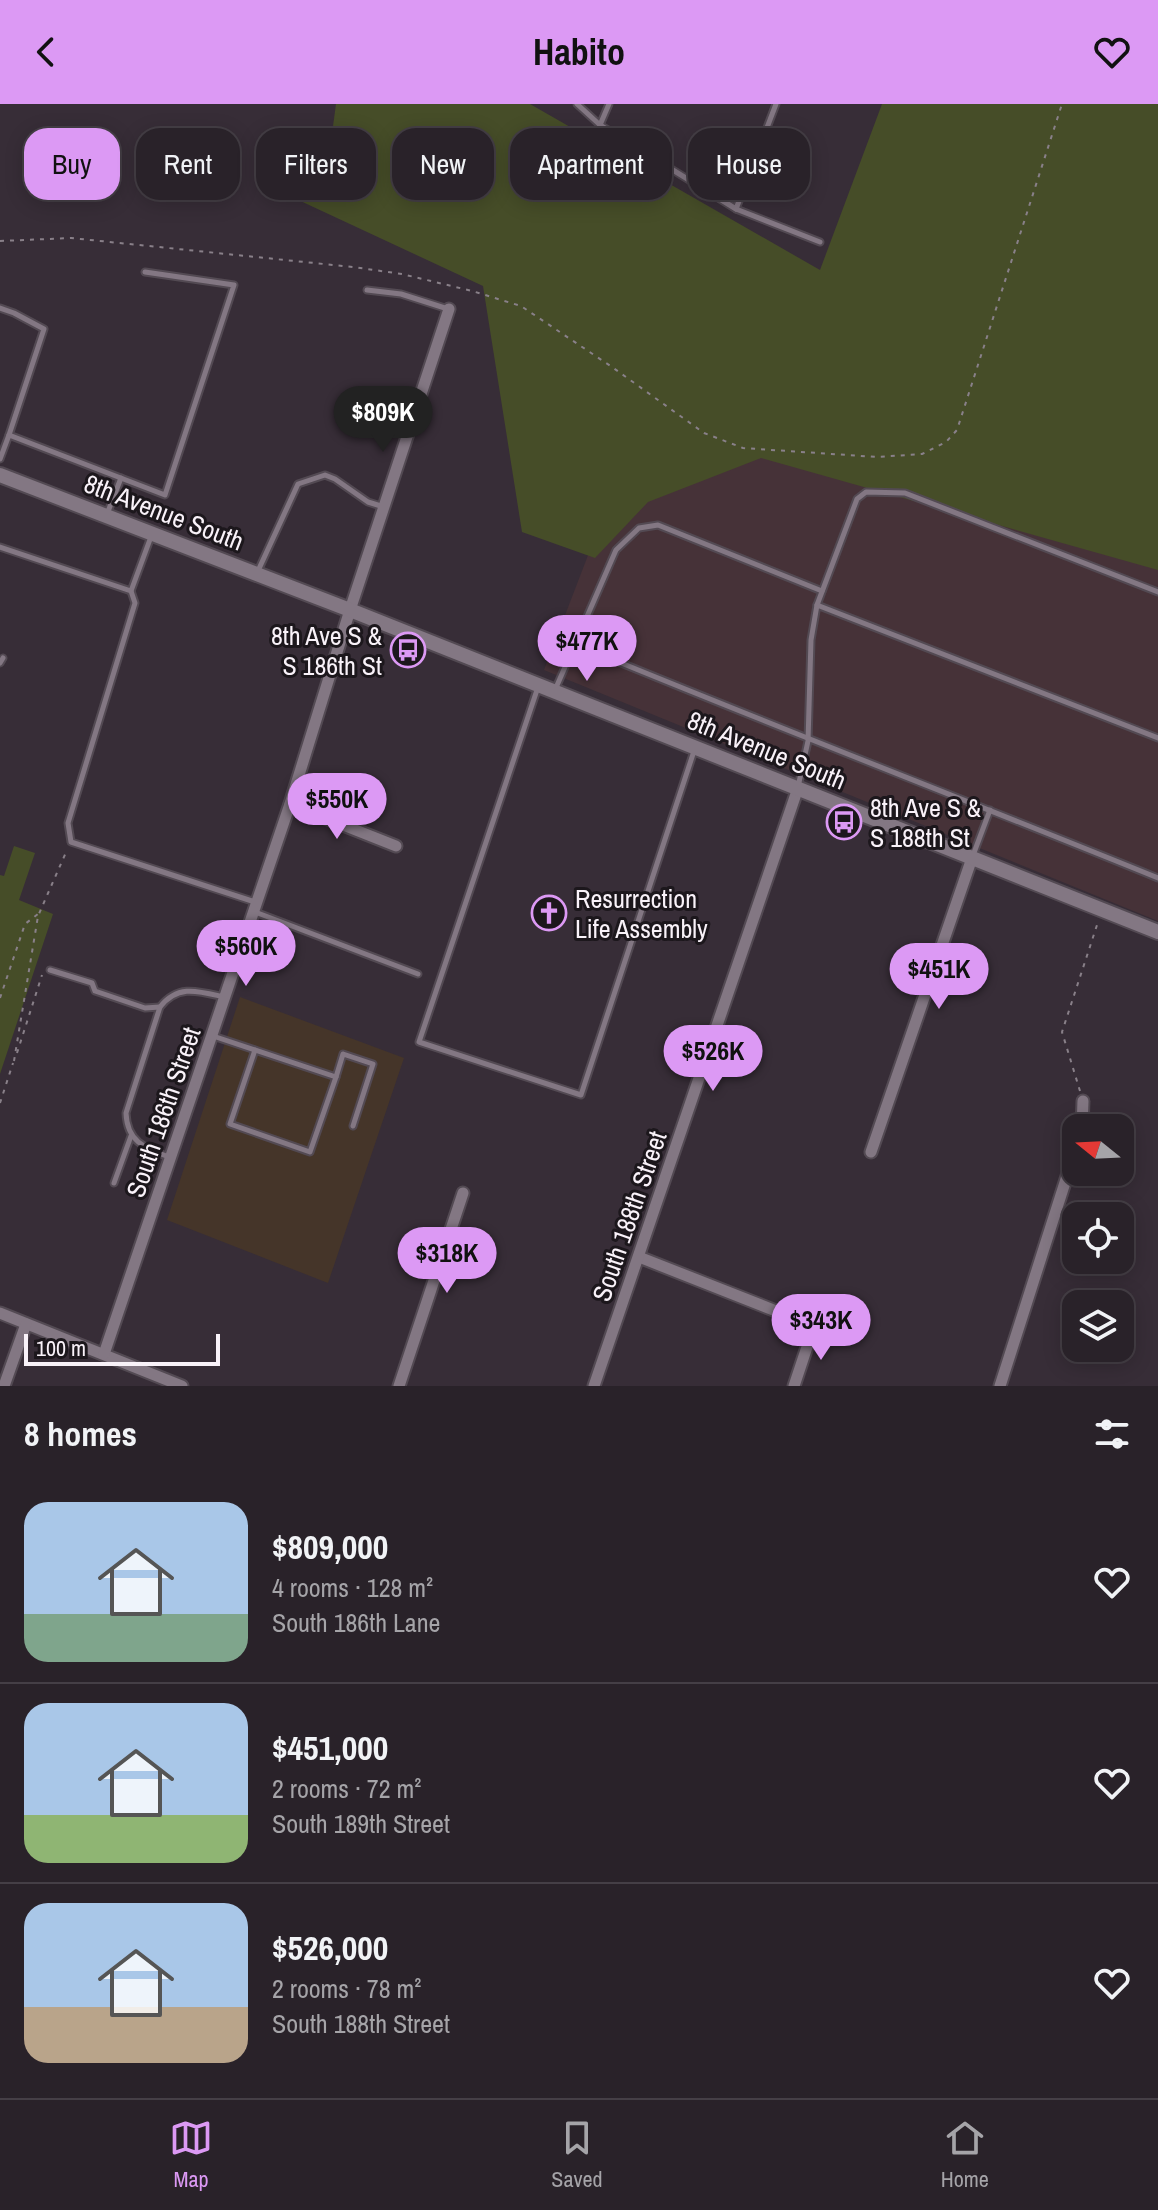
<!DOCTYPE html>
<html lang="en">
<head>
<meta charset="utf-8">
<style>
	body { margin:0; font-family:"Archivo Narrow",sans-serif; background:#312a31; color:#f1f3f6; height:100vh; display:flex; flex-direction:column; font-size:30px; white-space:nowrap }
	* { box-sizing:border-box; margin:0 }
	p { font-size:26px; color:#a5a4a8 }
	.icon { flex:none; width:44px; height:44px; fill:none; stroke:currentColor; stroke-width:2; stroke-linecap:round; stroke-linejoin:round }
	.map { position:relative; height:1282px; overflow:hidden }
	.details { display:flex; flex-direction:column; background:#292229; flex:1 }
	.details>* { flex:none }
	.hud { position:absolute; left:24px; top:24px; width:1110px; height:72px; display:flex; gap:16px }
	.needle { width:52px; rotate:288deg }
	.buttons { position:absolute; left:1062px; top:1010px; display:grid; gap:16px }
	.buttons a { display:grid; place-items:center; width:72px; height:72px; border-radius:16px; background:#292229; box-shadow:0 4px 20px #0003,0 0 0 2px #453f46; font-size:40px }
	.scale { position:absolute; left:24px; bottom:20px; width:196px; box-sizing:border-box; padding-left:8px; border:4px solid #f9f2f9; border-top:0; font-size:22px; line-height:28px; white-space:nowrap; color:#f9f2f9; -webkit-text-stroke:6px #1c171c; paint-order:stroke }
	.price { position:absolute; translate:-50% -68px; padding:0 18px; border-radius:28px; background:#dc99f4; color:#111; font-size:26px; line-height:52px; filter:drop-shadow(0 2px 4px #0008) }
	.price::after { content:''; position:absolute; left:50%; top:48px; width:24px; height:18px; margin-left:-12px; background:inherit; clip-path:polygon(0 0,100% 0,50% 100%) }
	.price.active { background:#222; color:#fff }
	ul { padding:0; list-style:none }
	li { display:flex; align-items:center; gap:24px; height:200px; padding:0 24px }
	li+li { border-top:2px solid #453f46 }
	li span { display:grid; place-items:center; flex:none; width:224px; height:160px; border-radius:24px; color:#555 }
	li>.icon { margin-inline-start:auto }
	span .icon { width:96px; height:96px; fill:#fffc; stroke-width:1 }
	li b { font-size:34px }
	h2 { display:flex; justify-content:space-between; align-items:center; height:96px; padding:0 24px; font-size:34px }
	.pill { padding:0 28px; border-radius:24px; background:#292229; box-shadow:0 4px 20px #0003,0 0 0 2px #453f46; font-size:28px; line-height:72px }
	.pill.active { background:#dc99f4; color:#111 }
	header { display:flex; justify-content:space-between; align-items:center; height:104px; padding:0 24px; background:#dc99f4; color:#111; font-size:36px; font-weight:700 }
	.tab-bar { display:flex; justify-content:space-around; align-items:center; height:112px; border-top:2px solid #453f46; background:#292229; font-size:22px; color:#a5a4a8 }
	.tab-bar a { display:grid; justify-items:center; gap:4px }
	.tab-bar .active { color:#dc99f4 }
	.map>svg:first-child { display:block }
	.commercial { fill:#453529 }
	.industrial { fill:#463238 }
	.green { fill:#464d28 }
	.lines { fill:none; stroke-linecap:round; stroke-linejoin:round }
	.service-casing { stroke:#534a53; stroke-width:9 }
	.minor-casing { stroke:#534a53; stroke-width:15 }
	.tertiary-casing { stroke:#534a53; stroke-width:18 }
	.path { stroke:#898089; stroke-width:2; stroke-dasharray:4 6; stroke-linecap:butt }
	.service { stroke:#837783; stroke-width:5 }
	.minor { stroke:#837783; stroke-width:11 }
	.tertiary { stroke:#837783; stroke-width:14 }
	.labels { text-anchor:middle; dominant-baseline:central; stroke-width:6; stroke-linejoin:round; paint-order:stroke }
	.street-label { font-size:26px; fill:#f9f2f9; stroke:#1c171c }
	.poi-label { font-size:26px; fill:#f9f2f9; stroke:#1c171c; text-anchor:start }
</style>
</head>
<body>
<header><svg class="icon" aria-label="back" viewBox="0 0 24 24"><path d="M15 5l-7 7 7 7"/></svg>Habito<svg class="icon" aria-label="heart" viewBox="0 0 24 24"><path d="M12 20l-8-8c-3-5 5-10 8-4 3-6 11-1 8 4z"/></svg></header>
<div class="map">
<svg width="1158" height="1282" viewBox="0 0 1158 1282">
	<rect width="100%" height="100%" fill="#372d37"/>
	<path class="commercial" d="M240,893L404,954L328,1179L167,1116Z"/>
	<path class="industrial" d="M745,338L1158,451V817L544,566L600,420Z"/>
	<g class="green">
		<path d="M336,0H530L820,166L882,0H1158V466L761,354L648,398L595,454L522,428L483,182L279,87L331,37Z"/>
		<path d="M14,742L35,749L19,796L53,810L0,970V771L4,772Z"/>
	</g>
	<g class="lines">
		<g class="service-casing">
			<g id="service">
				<path d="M577,0L600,21L736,105"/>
				<path d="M776,0L736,105L820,138"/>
				<path d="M600,21L609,0"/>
				<path d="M367,186L401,190L448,205"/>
				<path d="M0,204L14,209L44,225L9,331L165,391L234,181L145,168"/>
				<path d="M0,355L9,331"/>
				<path d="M107,410L121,374"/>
				<path d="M0,443L131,487L152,430"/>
				<path d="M257,469L298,380L325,371L335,375L368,398L384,403"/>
				<path d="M131,487L135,499L68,719L71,738L255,798"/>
				<path d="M817,501L1158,634"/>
				<path d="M575,540L616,446L639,424L658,421L822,487"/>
				<path d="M0,559L3,554"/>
				<path d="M538,583L419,938L581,991L695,644"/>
				<path d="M555,586L575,540C768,620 964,695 1158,774"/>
				<path d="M798,683L808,637L811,536L817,501L857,395L866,388L905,389L1158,488"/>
				<path d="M972,754L990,706"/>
				<path d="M255,808L418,870"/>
				<path d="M50,866L92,879L95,887L145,904L160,903"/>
				<path d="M213,932L336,973L343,950L373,960L353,1022"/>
				<path d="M255,946L230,1020L310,1048L336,973"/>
				<path d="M169,1053C144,1044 127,1037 126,1009L160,903C178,880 198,887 224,893"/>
				<path d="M114,1079L131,1032"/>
			</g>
		</g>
		<g class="minor-casing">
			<g id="minor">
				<path d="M290,700L396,742"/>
				<path d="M1082,1024L1083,997"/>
				<path d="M871,1048L972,754"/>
				<path d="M639,1153L814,1222L794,1282"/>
				<path d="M0,1209L182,1282"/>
				<path d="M104,1250L290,700L350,506L449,205"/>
				<path d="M4,1282L26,1220"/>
				<path d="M399,1282L463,1089"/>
				<path d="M594,1282L798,684"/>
				<path d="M1000,1282L1076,1044"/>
			</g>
		</g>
		<g class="tertiary-casing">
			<path id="tertiary" d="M0,371L350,506L1158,828"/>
		</g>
		<g class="path">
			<path d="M0,137L71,134L353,163L402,170L472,187L521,202L612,263L704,329L743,344L877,353L922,350L946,338L957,326L1062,0"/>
			<path d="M0,894L25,820L38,810"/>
			<path d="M17,949L42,871"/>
			<path d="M14,957L38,812L67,746"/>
			<path d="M1080,987L1062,928L1098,818"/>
			<path d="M0,999L13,959"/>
		</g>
		<use href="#service" class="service"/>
		<use href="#minor" class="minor"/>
		<use href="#tertiary" class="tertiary"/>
	</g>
	<defs>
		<g id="bus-ring" transform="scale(1.8)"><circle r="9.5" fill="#1c171c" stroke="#dc99f4" stroke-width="1.5"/><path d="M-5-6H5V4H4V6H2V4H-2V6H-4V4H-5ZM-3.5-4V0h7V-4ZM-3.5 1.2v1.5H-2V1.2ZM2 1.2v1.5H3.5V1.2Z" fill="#dc99f4"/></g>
		<g id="church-ring" transform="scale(1.8)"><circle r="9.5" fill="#1c171c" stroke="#dc99f4" stroke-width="1.5"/><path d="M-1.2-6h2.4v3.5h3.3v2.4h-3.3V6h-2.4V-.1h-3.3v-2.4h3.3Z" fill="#dc99f4"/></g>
	</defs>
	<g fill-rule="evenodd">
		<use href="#bus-ring" x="408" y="546"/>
		<use href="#bus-ring" x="844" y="718"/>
		<use href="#church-ring" x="549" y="809"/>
	</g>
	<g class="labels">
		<g class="street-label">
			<text transform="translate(164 408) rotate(21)">8th Avenue South</text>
			<text transform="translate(767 646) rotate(22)">8th Avenue South</text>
			<text transform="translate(163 1008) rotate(-71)">South 186th Street</text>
			<text transform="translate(629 1112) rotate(-71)">South 188th Street</text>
		</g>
		<g class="poi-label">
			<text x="382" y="531" text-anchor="end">8th Ave S &amp;<tspan x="382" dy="30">S 186th St</tspan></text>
			<text x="870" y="703">8th Ave S &amp;<tspan x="870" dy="30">S 188th St</tspan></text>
			<text x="575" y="794">Resurrection<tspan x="575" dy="30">Life Assembly</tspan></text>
		</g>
	</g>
</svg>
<div class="buttons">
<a><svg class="needle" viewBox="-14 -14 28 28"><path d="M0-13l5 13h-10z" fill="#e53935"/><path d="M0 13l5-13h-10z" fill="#a5a4a8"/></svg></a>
<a><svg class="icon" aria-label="locate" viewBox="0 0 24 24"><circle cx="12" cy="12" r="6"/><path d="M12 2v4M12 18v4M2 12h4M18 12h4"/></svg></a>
<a><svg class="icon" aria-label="layers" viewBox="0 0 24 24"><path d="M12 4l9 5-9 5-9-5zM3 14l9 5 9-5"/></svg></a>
</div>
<div class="scale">100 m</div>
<b class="price active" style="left:383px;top:350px">$809K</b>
<b class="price" style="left:587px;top:579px">$477K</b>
<b class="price" style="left:337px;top:737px">$550K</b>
<b class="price" style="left:246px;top:884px">$560K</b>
<b class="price" style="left:939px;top:907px">$451K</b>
<b class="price" style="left:713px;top:989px">$526K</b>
<b class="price" style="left:447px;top:1191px">$318K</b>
<b class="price" style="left:821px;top:1258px">$343K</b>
<div class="hud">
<a class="pill active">Buy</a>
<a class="pill">Rent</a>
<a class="pill">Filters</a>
<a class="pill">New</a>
<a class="pill">Apartment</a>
<a class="pill">House</a>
</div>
</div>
<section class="details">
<h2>8 homes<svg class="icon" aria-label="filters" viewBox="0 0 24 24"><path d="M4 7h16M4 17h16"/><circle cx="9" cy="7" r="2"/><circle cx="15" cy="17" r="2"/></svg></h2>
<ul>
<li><span style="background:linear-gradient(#a9c7e8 70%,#7fa58c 0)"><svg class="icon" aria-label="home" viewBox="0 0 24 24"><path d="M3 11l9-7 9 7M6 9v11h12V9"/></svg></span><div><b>$809,000</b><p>4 rooms · 128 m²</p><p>South 186th Lane</p></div><svg class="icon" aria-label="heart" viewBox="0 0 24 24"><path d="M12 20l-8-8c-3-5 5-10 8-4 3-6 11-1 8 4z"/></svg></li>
<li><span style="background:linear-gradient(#a9c7e8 70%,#8fb573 0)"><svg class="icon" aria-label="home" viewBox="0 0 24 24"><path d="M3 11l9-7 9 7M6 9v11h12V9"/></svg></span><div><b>$451,000</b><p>2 rooms · 72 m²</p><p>South 189th Street</p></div><svg class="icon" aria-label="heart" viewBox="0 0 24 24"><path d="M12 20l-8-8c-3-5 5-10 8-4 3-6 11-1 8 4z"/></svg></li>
<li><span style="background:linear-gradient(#a9c7e8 65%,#b9a48a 0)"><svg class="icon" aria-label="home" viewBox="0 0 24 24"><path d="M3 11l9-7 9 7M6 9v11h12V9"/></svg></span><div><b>$526,000</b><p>2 rooms · 78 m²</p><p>South 188th Street</p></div><svg class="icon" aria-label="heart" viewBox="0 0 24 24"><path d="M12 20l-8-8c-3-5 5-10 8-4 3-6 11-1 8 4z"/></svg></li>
</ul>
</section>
<nav class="tab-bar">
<a class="active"><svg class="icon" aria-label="map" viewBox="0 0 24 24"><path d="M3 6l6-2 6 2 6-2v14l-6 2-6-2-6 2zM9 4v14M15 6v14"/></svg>Map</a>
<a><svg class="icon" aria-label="saved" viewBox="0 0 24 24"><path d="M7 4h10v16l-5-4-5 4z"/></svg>Saved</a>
<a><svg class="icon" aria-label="home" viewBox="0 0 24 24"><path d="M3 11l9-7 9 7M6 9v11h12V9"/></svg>Home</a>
</nav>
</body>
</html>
